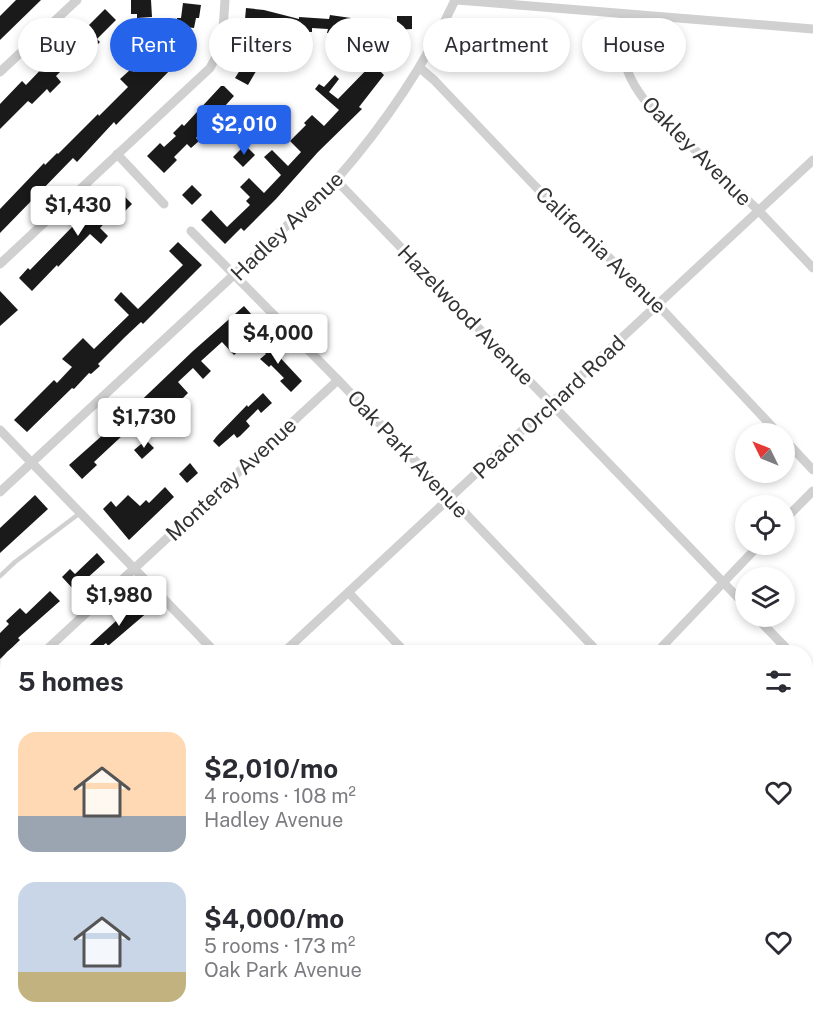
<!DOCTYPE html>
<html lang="en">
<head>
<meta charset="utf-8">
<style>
	body { margin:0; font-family:"Public Sans",sans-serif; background:#f7f7f7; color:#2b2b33; height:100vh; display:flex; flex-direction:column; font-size:22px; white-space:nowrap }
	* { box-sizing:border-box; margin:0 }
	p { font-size:20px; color:#7c7c81 }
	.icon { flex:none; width:33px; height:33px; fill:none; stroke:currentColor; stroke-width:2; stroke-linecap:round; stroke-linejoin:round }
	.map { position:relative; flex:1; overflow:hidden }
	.panel { position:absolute; left:0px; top:645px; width:813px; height:386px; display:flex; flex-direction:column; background:#fff; border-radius:24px 24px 0 0; box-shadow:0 3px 9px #0003 }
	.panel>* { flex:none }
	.guide { position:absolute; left:18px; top:18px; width:777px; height:54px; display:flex; gap:12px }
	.needle { width:39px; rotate:313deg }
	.tools { position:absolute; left:735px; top:423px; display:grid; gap:12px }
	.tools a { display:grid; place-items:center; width:60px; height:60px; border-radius:50%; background:#fff; box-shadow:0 3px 9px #0003; font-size:30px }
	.price { position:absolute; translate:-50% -51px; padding:0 14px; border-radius:6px; background:#fff; color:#222; font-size:20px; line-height:39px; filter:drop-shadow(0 2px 3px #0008) }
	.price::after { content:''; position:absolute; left:50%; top:36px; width:18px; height:14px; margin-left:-9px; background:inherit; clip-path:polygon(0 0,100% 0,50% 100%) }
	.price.active { background:#2563eb; color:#fff }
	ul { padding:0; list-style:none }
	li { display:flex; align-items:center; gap:18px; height:150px; padding:0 18px }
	li span { display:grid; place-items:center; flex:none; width:168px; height:120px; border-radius:18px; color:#555 }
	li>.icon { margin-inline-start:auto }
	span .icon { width:72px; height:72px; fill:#fffc; stroke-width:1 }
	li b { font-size:26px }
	h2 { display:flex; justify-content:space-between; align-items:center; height:72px; padding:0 18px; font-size:26px }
	.chip { padding:0 21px; border-radius:27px; background:#fff; box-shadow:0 3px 9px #0003; font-size:21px; line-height:54px }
	.chip.active { background:#2563eb; color:#fff }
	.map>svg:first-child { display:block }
	.building { fill:#1a1a1a }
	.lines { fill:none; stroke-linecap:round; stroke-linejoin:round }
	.service { stroke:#d0d0d0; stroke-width:4.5 }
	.minor { stroke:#d0d0d0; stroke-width:9 }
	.secondary { stroke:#bdbdbd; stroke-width:14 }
	.labels { text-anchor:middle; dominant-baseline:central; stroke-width:6; stroke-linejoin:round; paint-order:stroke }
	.street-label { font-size:21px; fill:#333; stroke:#fff }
</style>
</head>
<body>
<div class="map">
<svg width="813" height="1030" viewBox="0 0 813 1030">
	<rect width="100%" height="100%" fill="#fff"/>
	<g class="building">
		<path d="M16,0H41L0,40V16Z"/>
		<path d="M131,0H151L152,17L137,18V14H131Z"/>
		<path d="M183,3L201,5L199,18H196L194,28L176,26L177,18H181Z"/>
		<path d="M246,8L264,10L299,19V17L329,19L330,15L351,18L349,36L327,33L328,29L312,28V32H290L257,24V32L244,31Z"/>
		<path d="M105,9L116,20L97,39L100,42L85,57L80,52L56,76L61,82L50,93L47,89L32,104L28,101L0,129V104L22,81L26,85L49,61L47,59L63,43L64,45L83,25L86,28Z"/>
		<path d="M397,16H412V29L393,30L397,24Z"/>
		<path d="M391,32L404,40L394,57L381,72L384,75L359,107L362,109L318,152L276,199L244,231L241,228L225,244L201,220L211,210L227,227L250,205L246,201L250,197L240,187L249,178L264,193L281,175L264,157L272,150L288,166L301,152L290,141L306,125L304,123L312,115L324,126L339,110L315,89L319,84L324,87L335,75L339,79L329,92L338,99L376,60L374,58L386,44L384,43Z"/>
		<path d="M356,37L365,44L348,67L340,60Z"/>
		<path d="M179,39L192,52L182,62L180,60L116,125L114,122L77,162L73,158L0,233V209L44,163L45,165L57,153L58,154L98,114L99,116L128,87L120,79L131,69L134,72L150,56L154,59L167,46L170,48Z"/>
		<path d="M244,57L259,66L248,85L235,78L240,70L237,69Z"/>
		<path d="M221,86H224L234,96L196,138L199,141L191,148L187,144L174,157L177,160L164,173L147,156L160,143L164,147L176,136L173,133L182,124L184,126Z"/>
		<path d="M245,145L255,155L243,167L233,157Z"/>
		<path d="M192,185L202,195L192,205L182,195Z"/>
		<path d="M114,186L132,204L120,216L115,212L100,228L108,236L101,244L90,234L58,267L57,265L32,291L19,278L28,268L30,270L75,224L77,226Z"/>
		<path d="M178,242L202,265L143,324L141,322L125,337L98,364L100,366L91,374L89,373L74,389L72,388L27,432L14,420L54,380L57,383L72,367L62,359L83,338L94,349L129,315L114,300L121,292L138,309L183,265L169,251Z"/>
		<path d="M0,291L18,310L0,326Z"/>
		<path d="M244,306L252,315L231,336L242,348L234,355L222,342L201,361L211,371L203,379L193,368L178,382L188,393L172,409L178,415L170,422L154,406L94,462L97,465L82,479L69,465L105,433L106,434L193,351Z"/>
		<path d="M259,335L302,381L291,392L280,381L284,378L271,365L269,367L260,359L266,354L253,340Z"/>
		<path d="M263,393L272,403L261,413L258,409L246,421L250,426L240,436L237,438L234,434L219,447L213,441L217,436L247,405L248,407Z"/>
		<path d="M146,440L154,448L142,459L134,450Z"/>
		<path d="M190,463L198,473L187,483L179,474Z"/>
		<path d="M165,487L174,497L129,540L103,509L111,501L116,507L128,495L140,506L146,500L149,503Z"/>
		<path d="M35,495L48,509L0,553V528Z"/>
		<path d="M97,553L105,562L74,590L62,577L70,569L75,574Z"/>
		<path d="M50,591L60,601L18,638L20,640L0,659V633L9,624L6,621L20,608L26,614Z"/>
		<path d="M139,600L149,611L108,646L106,643L95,652H82Z"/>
	</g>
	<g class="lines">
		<g class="service">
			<path d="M0,576L15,562L80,513"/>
			<path d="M0,1016L13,1030"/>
			<path d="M467,1023L474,1030"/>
		</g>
		<g class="minor">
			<path d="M457,0L813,29"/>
			<path d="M624,14C619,55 624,77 652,109L759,211L813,268"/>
			<path d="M420,68L434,80L535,186L658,305L779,434"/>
			<path d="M0,72L77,0"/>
			<path d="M117,154L164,204"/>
			<path d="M336,180L746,606"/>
			<path d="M191,231L338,380L598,652"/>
			<path d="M0,264L210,68L222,45L225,0"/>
			<path d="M0,430L215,652"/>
			<path d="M784,439L813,470"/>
			<path d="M0,492L336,180C384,125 424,67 455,0"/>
			<path d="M784,520L813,491"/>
			<path d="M349,593L405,652"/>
			<path d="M755,616L790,652"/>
			<path d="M44,652L338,380"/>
			<path d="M284,652L813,160"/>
			<path d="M657,652L760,544"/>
			<path d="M806,669L813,676"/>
			<path d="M0,694L8,687"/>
			<path d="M806,860L813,853"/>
			<path d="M806,968L813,976"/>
			<path d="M349,1023L356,1030"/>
			<path d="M570,1023L577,1030"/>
			<path d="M67,1030L75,1023"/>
			<path d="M87,1030L95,1023"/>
			<path d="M290,1030L297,1023"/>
			<path d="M642,1030L648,1023"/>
		</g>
		<g class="secondary">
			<path d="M0,896L8,904"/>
			<path d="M122,1023L128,1030"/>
		</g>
	</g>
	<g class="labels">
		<g class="street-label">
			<text transform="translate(697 151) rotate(45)">Oakley Avenue</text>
			<text transform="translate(287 226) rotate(-44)">Hadley Avenue</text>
			<text transform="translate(601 250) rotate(44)">California Avenue</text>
			<text transform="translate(466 315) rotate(46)">Hazelwood Avenue</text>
			<text transform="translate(549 407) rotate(-43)">Peach Orchard Road</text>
			<text transform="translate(408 454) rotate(47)">Oak Park Avenue</text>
			<text transform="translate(231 479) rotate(-43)">Monteray Avenue</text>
		</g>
	</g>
</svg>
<div class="tools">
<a><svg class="needle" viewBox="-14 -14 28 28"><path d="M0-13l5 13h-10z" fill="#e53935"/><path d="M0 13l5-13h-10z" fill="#7c7c81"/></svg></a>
<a><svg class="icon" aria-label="locate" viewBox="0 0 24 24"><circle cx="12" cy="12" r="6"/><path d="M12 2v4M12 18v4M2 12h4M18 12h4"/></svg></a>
<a><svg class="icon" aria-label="layers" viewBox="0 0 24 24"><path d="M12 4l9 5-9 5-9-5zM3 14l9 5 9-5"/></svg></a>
</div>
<b class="price active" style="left:244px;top:156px">$2,010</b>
<b class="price" style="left:78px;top:237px">$1,430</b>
<b class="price" style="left:278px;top:365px">$4,000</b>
<b class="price" style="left:144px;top:449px">$1,730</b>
<b class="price" style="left:119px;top:627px">$1,980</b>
<div class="guide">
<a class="chip">Buy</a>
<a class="chip active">Rent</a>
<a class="chip">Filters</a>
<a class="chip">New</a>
<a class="chip">Apartment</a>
<a class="chip">House</a>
</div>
<section class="panel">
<h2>5 homes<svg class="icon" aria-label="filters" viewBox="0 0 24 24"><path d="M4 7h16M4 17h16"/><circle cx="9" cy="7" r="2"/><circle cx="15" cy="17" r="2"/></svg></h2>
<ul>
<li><span style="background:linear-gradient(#ffd9b3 70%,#9aa5b1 0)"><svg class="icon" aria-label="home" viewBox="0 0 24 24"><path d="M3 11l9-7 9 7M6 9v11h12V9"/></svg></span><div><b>$2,010/mo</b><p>4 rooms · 108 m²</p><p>Hadley Avenue</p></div><svg class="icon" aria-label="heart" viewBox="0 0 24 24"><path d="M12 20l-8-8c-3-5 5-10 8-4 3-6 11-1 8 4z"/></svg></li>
<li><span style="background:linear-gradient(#c9d6e8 75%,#c2b280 0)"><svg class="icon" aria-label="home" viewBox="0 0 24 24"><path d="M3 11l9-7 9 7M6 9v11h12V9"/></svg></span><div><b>$4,000/mo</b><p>5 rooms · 173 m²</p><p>Oak Park Avenue</p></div><svg class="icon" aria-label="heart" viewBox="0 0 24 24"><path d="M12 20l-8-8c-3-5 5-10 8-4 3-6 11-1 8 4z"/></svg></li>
</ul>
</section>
</div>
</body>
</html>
